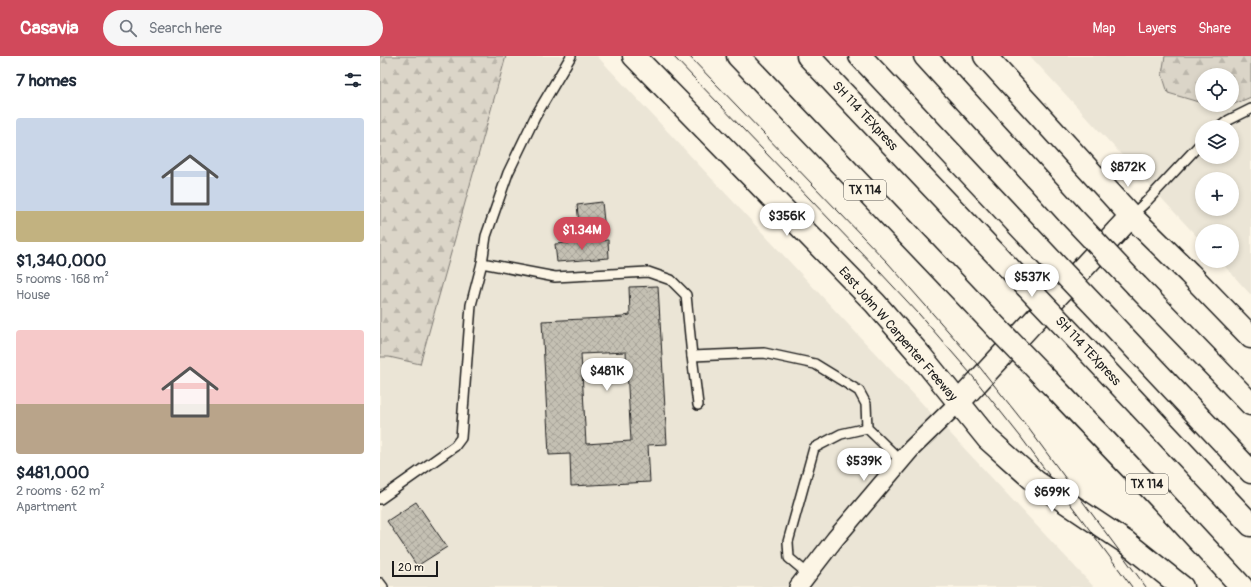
<!DOCTYPE html>
<html lang="en">
<head>
<meta charset="utf-8">
<style>
	body { margin:0; font-family:Pangolin,sans-serif; background:#f6f6f7; color:#1f2937; height:100vh; display:flex; flex-direction:column; font-size:15px; white-space:nowrap }
	* { box-sizing:border-box; margin:0 }
	p { font-size:13px; color:#747a83 }
	.icon { flex:none; width:22px; height:22px; fill:none; stroke:currentColor; stroke-width:2; stroke-linecap:round; stroke-linejoin:round }
	.map { position:relative; flex:1; overflow:hidden }
	.sheet { display:flex; flex-direction:column; background:#fff; width:380px }
	.sheet>* { flex:none }
	.controls { position:absolute; left:815px; top:12px; display:grid; gap:8px }
	.controls a { display:grid; place-items:center; width:44px; height:44px; border-radius:50%; background:#fff; box-shadow:0 2px 6px #0003; font-size:20px }
	.scale { position:absolute; left:12px; bottom:10px; width:46px; box-sizing:border-box; padding-left:4px; border:2px solid #1c1c1c; border-top:0; font-size:11px; line-height:14px; white-space:nowrap; color:#1c1c1c; -webkit-text-stroke:3px #fcf5e5; paint-order:stroke }
	.price { position:absolute; translate:-50% -34px; padding:0 9px; border-radius:14px; background:#fff; color:#222; font-size:13px; line-height:26px; filter:drop-shadow(0 1px 2px #0008) }
	.price::after { content:''; position:absolute; left:50%; top:24px; width:12px; height:9px; margin-left:-6px; background:inherit; clip-path:polygon(0 0,100% 0,50% 100%) }
	.price.selected { background:#d1495b; color:#fff }
	ul { padding:0; list-style:none }
	li { display:grid; align-content:center; gap:8px; height:212px; padding:0 16px }
	li span { display:grid; place-items:center; height:124px; border-radius:4px; color:#555 }
	li>.icon { margin-inline-start:auto }
	span .icon { width:72px; height:72px; fill:#fffc; stroke-width:1 }
	li b { font-size:17px }
	h2 { display:flex; justify-content:space-between; align-items:center; height:48px; padding:0 16px; font-size:17px }
	header { display:flex; align-items:center; gap:24px; box-sizing:border-box; height:56px; padding:0 20px; background:#d1495b; color:#fff }
	header strong { font-size:19px }
	nav { display:flex; gap:22px; margin-inline-start:auto; font-size:14px }
	.search { width:280px; height:36px; background:#f6f6f7; display:flex; align-items:center; gap:10px; box-sizing:border-box; padding:0 14px; border-radius:22px; color:#747a83; font-size:15px }
	main { display:flex; flex:1; min-height:0 }
	.map>svg:first-child { display:block }
	.built { fill:#ebe5d6; fill-rule:evenodd }
	.forest { fill:url(#forest-firs); stroke:#7c7872 }
	.building { fill:url(#building-cross-hatch); stroke:#1c1c1c; fill-rule:evenodd }
	.lines { fill:none; stroke-linecap:round; stroke-linejoin:round }
	.lane-casing { stroke:#1c1c1c; stroke-width:12 }
	.street-casing { stroke:#1c1c1c; stroke-width:20 }
	.secondary-casing { stroke:#1c1c1c; stroke-width:25 }
	.highway-casing { stroke:#1c1c1c; stroke-width:25 }
	.lane { stroke:#fcf5e5; stroke-width:9 }
	.street { stroke:#fcf5e5; stroke-width:17 }
	.secondary { stroke:#fcf5e5; stroke-width:22 }
	.highway { stroke:#fcf5e5; stroke-width:22 }
	.tram { stroke:#1c1c1c; stroke-width:1 }
	.highway-bridge-casing { stroke:#1c1c1c; stroke-width:25; stroke-linecap:butt }
	.highway-bridge { stroke:#fcf5e5; stroke-width:22 }
	.labels { text-anchor:middle; dominant-baseline:central; stroke-width:3.5; stroke-linejoin:round; paint-order:stroke }
	.shield { fill:#fcf5e5; stroke:#5f5d58; stroke-width:1 }
	.shield-label { font-size:12px; font-weight:bold; fill:#1c1c1c }
	.street-label { font-size:13px; fill:#1c1c1c; stroke:#fcf5e5 }
</style>
</head>
<body>
<header>
<strong>Casavia</strong>
<div class="search"><svg class="icon" aria-label="search" viewBox="0 0 24 24"><circle cx="10" cy="10" r="6"/><path d="M15 15l6 6"/></svg>Search here</div>
<nav><a>Map</a><a>Layers</a><a>Share</a></nav>
</header>
<main>
<section class="sheet">
<h2>7 homes<svg class="icon" aria-label="filters" viewBox="0 0 24 24"><path d="M4 7h16M4 17h16"/><circle cx="9" cy="7" r="2"/><circle cx="15" cy="17" r="2"/></svg></h2>
<ul>
<li><span style="background:linear-gradient(#c9d6e8 75%,#c2b280 0)"><svg class="icon" aria-label="home" viewBox="0 0 24 24"><path d="M3 11l9-7 9 7M6 9v11h12V9"/></svg></span><div><b>$1,340,000</b><p>5 rooms · 168 m²</p><p>House</p></div></li>
<li><span style="background:linear-gradient(#f6c9c9 60%,#b9a48a 0)"><svg class="icon" aria-label="home" viewBox="0 0 24 24"><path d="M3 11l9-7 9 7M6 9v11h12V9"/></svg></span><div><b>$481,000</b><p>2 rooms · 62 m²</p><p>Apartment</p></div></li>
</ul>
</section>
<div class="map">
<svg width="871" height="531" viewBox="0 0 871 531">
	<defs>
		<pattern id="forest-firs" width="22" height="20" patternUnits="userSpaceOnUse"><rect width="22" height="20" fill="#dbd5c8"/><path d="M5 1l3.5 6h-7zM16 11l3.5 6h-7z" fill="#bbb6ab"/></pattern>
		<pattern id="building-cross-hatch" width="8" height="8" patternUnits="userSpaceOnUse"><rect width="8" height="8" fill="#c4c0b3"/><path d="M0 0l8 8M0 8l8-8" fill="none" stroke="#a8a499"/></pattern>
	</defs>
	<rect width="100%" height="100%" fill="#fcf5e5"/>
	<filter id="ink" filterUnits="userSpaceOnUse"><feTurbulence type="fractalNoise" baseFrequency=".025" numOctaves="2"/><feDisplacementMap in="SourceGraphic" scale="8" xChannelSelector="R" yChannelSelector="G"/><feConvolveMatrix kernelMatrix="1 2 1 2 8 2 1 2 1" color-interpolation-filters="sRGB"/></filter>
	<g filter="url(#ink)">
		<g class="built">
			<path d="M114,0H217L714,531H0V127Z"/>
			<path d="M650,0H871V239L840,205H852V175H822V186ZM822,19H852V49H822ZM822,71H852V101H822ZM822,123H852V153H822Z"/>
		</g>
		<g class="forest">
			<path d="M0,0H126L40,308L9,301H0Z"/>
			<path d="M785,0H871V41L852,49V19H822V47L788,37L782,18Z"/>
		</g>
		<g class="building">
			<path d="M222,146L225,175L200,177L197,149Z"/>
			<path d="M228,184L229,202L177,206L175,188Z"/>
			<path d="M278,230L287,388L268,389L270,426L191,430L190,398L169,399L162,265L244,261V260L250,259L249,231ZM246,296L251,385L206,388L201,298Z"/>
			<path d="M36,446L67,491L37,510L7,465Z"/>
		</g>
		<g class="lines">
			<g class="lane-casing">
				<g id="lane">
					<path d="M840,71L849,64L871,53"/>
					<path d="M751,160L766,146L822,86"/>
					<path d="M102,207L175,221L268,216L291,224L306,239L312,300L384,297L435,308L479,335L486,348L487,372L521,405"/>
					<path d="M312,300L318,349"/>
					<path d="M0,443L75,390L81,382L91,249L102,207L106,180L128,117L155,61L191,0"/>
					<path d="M428,518L409,502L408,486L434,392L461,378L487,372"/>
					<path d="M0,527L3,531"/>
				</g>
			</g>
			<g class="street-casing">
				<path id="street" d="M418,531L455,483L532,392L578,347"/>
			</g>
			<g class="secondary-casing">
				<g id="secondary">
					<path d="M254,0L495,247L541,300L608,383L656,426L747,487L802,531"/>
					<path d="M605,0L751,160L809,217L871,281"/>
					<path d="M578,347L751,160"/>
				</g>
			</g>
			<g class="highway-casing">
				<g id="highway">
					<path d="M358,0L613,268"/>
					<path d="M428,0L646,230"/>
					<path d="M480,0L672,205"/>
					<path d="M545,0L689,158"/>
					<path d="M757,230L871,348"/>
					<path d="M730,266L871,416"/>
					<path d="M705,292L871,469"/>
					<path d="M670,327L773,435L862,531"/>
				</g>
			</g>
			<use href="#lane" class="lane"/>
			<use href="#street" class="street"/>
			<use href="#secondary" class="secondary"/>
			<use href="#highway" class="highway"/>
			<g class="tram">
				<path d="M293,0L499,215L539,258L590,317L640,380L752,531"/>
				<path d="M309,0L508,207L598,309L649,373L766,531"/>
			</g>
			<g class="highway-bridge-casing">
				<g id="highway-bridge">
					<path d="M689,158L757,230"/>
					<path d="M672,205L730,266"/>
					<path d="M646,230L705,292"/>
					<path d="M613,268L670,327"/>
				</g>
			</g>
			<use href="#highway-bridge" class="highway-bridge"/>
		</g>
	</g>
	<g class="labels">
		<g class="shield">
			<rect x="464" y="124" width="42" height="20" rx="3"/>
			<rect x="746" y="418" width="42" height="20" rx="3"/>
		</g>
		<g class="shield-label">
			<text x="485" y="134">TX 114</text>
			<text x="767" y="428">TX 114</text>
		</g>
		<g class="street-label">
			<text transform="translate(485 60) rotate(47)">SH 114 TEXpress</text>
			<text transform="translate(518 278) rotate(49)">East John W Carpenter Freeway</text>
			<text transform="translate(708 295) rotate(47)">SH 114 TEXpress</text>
		</g>
	</g>
</svg>
<div class="controls">
<a><svg class="icon" aria-label="locate" viewBox="0 0 24 24"><circle cx="12" cy="12" r="6"/><path d="M12 2v4M12 18v4M2 12h4M18 12h4"/></svg></a>
<a><svg class="icon" aria-label="layers" viewBox="0 0 24 24"><path d="M12 4l9 5-9 5-9-5zM3 14l9 5 9-5"/></svg></a>
<a>+</a>
<a>−</a>
</div>
<div class="scale">20 m</div>
<b class="price" style="left:748px;top:132px">$872K</b>
<b class="price" style="left:407px;top:181px">$356K</b>
<b class="price selected" style="left:202px;top:195px">$1.34M</b>
<b class="price" style="left:652px;top:242px">$537K</b>
<b class="price" style="left:227px;top:336px">$481K</b>
<b class="price" style="left:484px;top:426px">$539K</b>
<b class="price" style="left:672px;top:457px">$699K</b>
</div>
</main>
</body>
</html>
